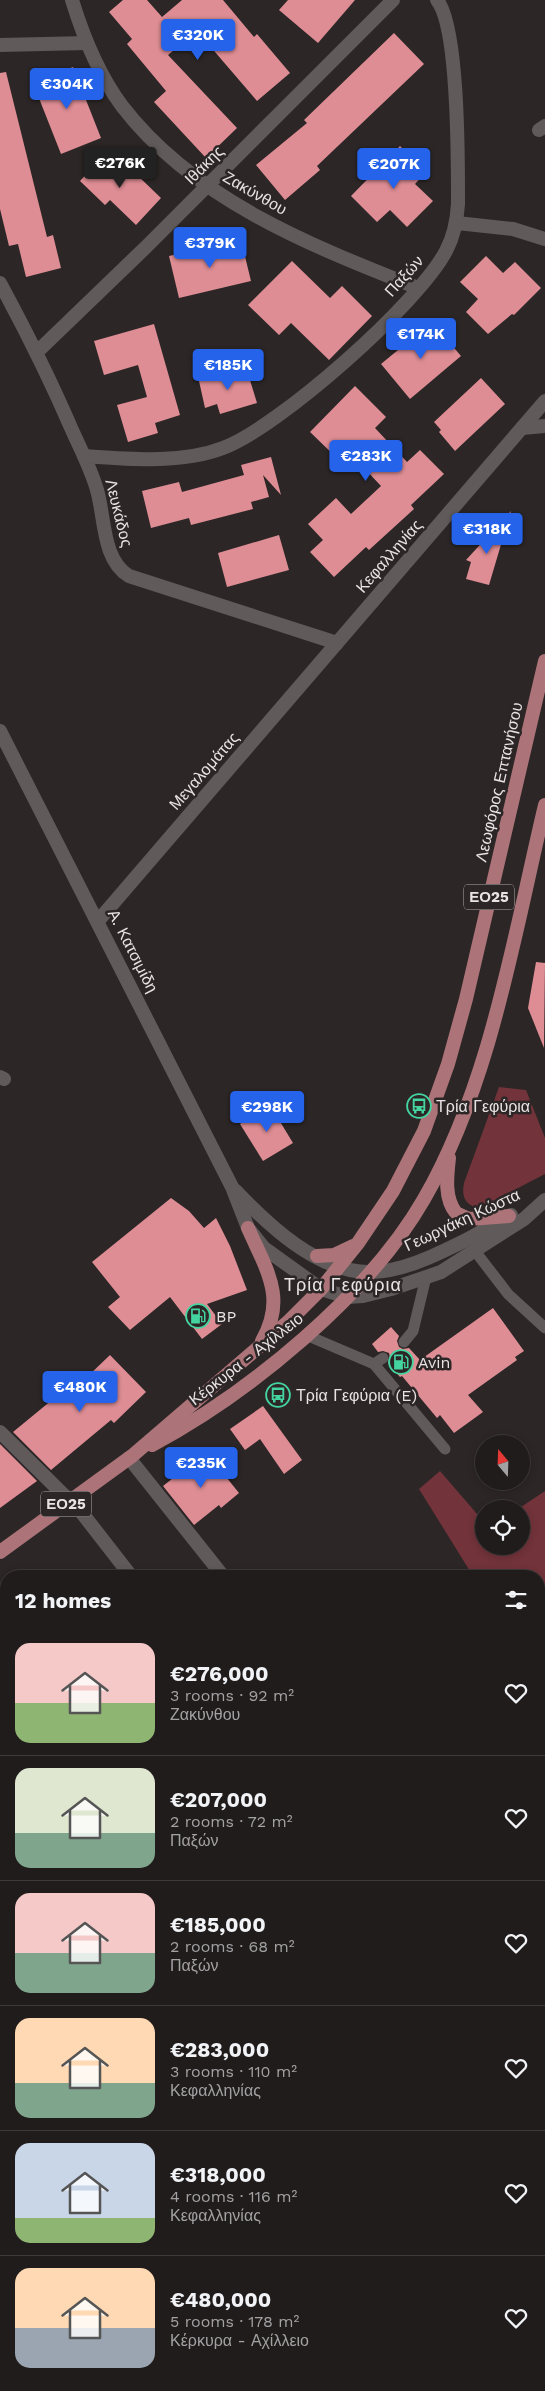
<!DOCTYPE html>
<html lang="en">
<head>
<meta charset="utf-8">
<style>
	body { margin:0; font-family:"Work Sans",sans-serif; background:#292525; color:#f1f3f6; height:100vh; display:flex; flex-direction:column; font-size:19px; white-space:nowrap }
	* { box-sizing:border-box; margin:0 }
	p { font-size:16px; color:#a2a1a3 }
	.icon { flex:none; width:28px; height:28px; fill:none; stroke:currentColor; stroke-width:2; stroke-linecap:round; stroke-linejoin:round }
	.map { position:relative; flex:1; overflow:hidden }
	.sheet { position:absolute; left:0px; top:1570px; width:545px; height:821px; display:flex; flex-direction:column; background:#211c1c; border-radius:20px 20px 0 0; box-shadow:0 2px 8px #0003,0 0 0 1px #3e3a3b }
	.sheet>* { flex:none }
	.needle { width:32px; rotate:341deg }
	.controls { position:absolute; left:475px; top:1435px; display:grid; gap:10px }
	.controls a { display:grid; place-items:center; width:55px; height:55px; border-radius:50%; background:#211c1c; box-shadow:0 2px 8px #0003,0 0 0 1px #3e3a3b; font-size:25px }
	.price { position:absolute; translate:-50% -42px; padding:0 11px; border-radius:5px; background:#2563eb; color:#fff; font-size:16px; line-height:32px; filter:drop-shadow(0 1px 2px #0008) }
	.price::after { content:''; position:absolute; left:50%; top:30px; width:15px; height:11px; margin-left:-8px; background:inherit; clip-path:polygon(0 0,100% 0,50% 100%) }
	.price.on { background:#222; color:#fff }
	ul { padding:0; list-style:none }
	li { display:flex; align-items:center; gap:15px; height:125px; padding:0 15px }
	li+li { border-top:1px solid #3e3a3b }
	li span { display:grid; place-items:center; flex:none; width:140px; height:100px; border-radius:15px; color:#555 }
	li>.icon { margin-inline-start:auto }
	span .icon { width:60px; height:60px; fill:#fffc; stroke-width:1 }
	li b { font-size:21px }
	h2 { display:flex; justify-content:space-between; align-items:center; height:60px; padding:0 15px; font-size:21px }
	.map>svg:first-child { display:block }
	.grass { fill:#72333a }
	.building { fill:#de8d94 }
	.lines { fill:none; stroke-linecap:round; stroke-linejoin:round }
	.service { stroke:#615a5a; stroke-width:11 }
	.minor { stroke:#615a5a; stroke-width:14 }
	.secondary { stroke:#615a5a; stroke-width:14 }
	.primary { stroke:#ac7479; stroke-width:14 }
	.labels { text-anchor:middle; dominant-baseline:central; stroke-width:5; stroke-linejoin:round; paint-order:stroke }
	.shield { fill:#2c2626; stroke:#b0aaab; stroke-width:1 }
	.shield-label { font-size:15px; font-weight:bold; fill:#e8e3e4 }
	.street-label { font-size:16px; fill:#e8e3e4; stroke:#2c2626 }
	.poi-label { font-size:16px; fill:#e8e3e4; stroke:#2c2626; text-anchor:start }
	.neighbourhood-label { font-size:18px; letter-spacing:1px; fill:#e8e3e4; stroke:#2c2626 }
</style>
</head>
<body>
<div class="map">
<svg width="545" height="2391" viewBox="0 0 545 2391">
	<rect width="100%" height="100%" fill="#2c2626"/>
	<g class="grass">
		<path d="M499,1087L526,1090L545,1138V1174L493,1201L474,1207C463,1202 462,1194 464,1183Z"/>
		<path d="M440,1471L484,1522V1546H521V1509H518L545,1491V1714L539,1696V1576H473L419,1489Z"/>
		<path d="M147,2385H288L296,2391H141Z"/>
	</g>
	<g class="building">
		<path d="M123,0H147L162,17L182,0H223L254,37L257,34L290,73L257,101L209,45L206,47L194,33L168,55L237,128L206,158L154,102L166,91L127,44L132,39L109,12Z"/>
		<path d="M288,0H355L318,43L279,10Z"/>
		<path d="M394,33L424,64L317,166L320,170L285,200L256,165L307,123L304,120Z"/>
		<path d="M73,67L101,138L61,154L33,83Z"/>
		<path d="M6,72L47,237L53,235L61,268L26,277L18,244L9,246L0,209V73Z"/>
		<path d="M400,146L426,172L415,184L433,201L407,227L390,210L377,222L351,196Z"/>
		<path d="M107,152L132,176L135,173L161,198L136,225L110,200L105,205L80,181Z"/>
		<path d="M241,240L251,281L179,298L169,256Z"/>
		<path d="M486,256L503,273L515,262L541,288L514,315L512,314L488,334L466,312L478,299L460,282Z"/>
		<path d="M292,261L330,298L342,286L372,316L329,360L291,323L279,335L248,305Z"/>
		<path d="M432,322L461,356L410,399L381,364Z"/>
		<path d="M154,324L180,415L155,423L158,433L128,442L117,405L147,397L138,365L104,375L94,341Z"/>
		<path d="M246,367L257,403L220,414L217,404L205,408L199,381Z"/>
		<path d="M481,378L505,404L455,451L439,432L441,430L434,422Z"/>
		<path d="M355,386L386,417L375,428L407,462L420,450L444,474L411,505L414,509L369,550L366,547L334,577L310,552L323,540L308,524L336,498L351,514L381,486L350,453L341,462L310,432Z"/>
		<path d="M271,457L281,495L263,475L269,497L251,502L253,509L191,525L189,518L151,528L142,491L179,482L182,492L244,475L241,465Z"/>
		<path d="M511,511L489,585L466,579L471,562L466,560Z"/>
		<path d="M279,535L289,570L227,587L218,553Z"/>
		<path d="M536,962L545,963L544,1048L528,1008Z"/>
		<path d="M270,1105L293,1143L263,1161L240,1124Z"/>
		<path d="M171,1198L189,1211L204,1228L216,1218L230,1246L247,1290L207,1304L222,1324L202,1339L170,1297L130,1330L108,1307L120,1297L92,1262Z"/>
		<path d="M493,1308L524,1351L515,1357L517,1360L468,1395L483,1412L454,1433L440,1415L437,1418L402,1376L400,1377L388,1363L390,1358L389,1353L383,1351L378,1352L372,1344L391,1327L399,1336L397,1341L399,1347L403,1349L409,1348L420,1360Z"/>
		<path d="M110,1355L146,1392L114,1423L111,1420L51,1470L13,1432L58,1395L63,1400Z"/>
		<path d="M263,1406L302,1460L284,1474L260,1439L245,1450L230,1429Z"/>
		<path d="M0,1444L37,1481L0,1508Z"/>
		<path d="M206,1452L239,1493L221,1508L219,1505L194,1525L163,1486Z"/>
	</g>
	<g class="lines">
		<g class="service">
			<path d="M475,1251L508,1294L545,1328"/>
			<path d="M306,1335L374,1364L383,1358"/>
			<path d="M404,1342L413,1331L426,1277"/>
			<path d="M374,1364L445,1449"/>
			<path d="M0,2153L6,2150"/>
		</g>
		<g class="minor">
			<path d="M72,0C83,36 99,75 122,106C194,200 312,246 418,288"/>
			<path d="M0,45L87,43"/>
			<path d="M539,130L545,126"/>
			<path d="M457,223L513,229L545,239"/>
			<path d="M0,283C26,331 50,379 72,430C81,450 91,469 97,490C105,517 102,560 129,576L337,643"/>
			<path d="M37,352L146,247L393,0"/>
			<path d="M522,428L545,426"/>
			<path d="M84,456C129,459 181,464 223,448C279,427 418,304 446,251C454,236 457,221 458,204C458,165 459,27 437,0"/>
			<path d="M98,921L545,401"/>
			<path d="M0,1077L4,1079"/>
			<path d="M0,1432L82,1513L131,1576"/>
			<path d="M129,1458L223,1576"/>
		</g>
		<g class="secondary">
			<path d="M0,731L232,1187L248,1228L264,1248L321,1289L347,1297L363,1296L391,1289L441,1272L524,1219L545,1200"/>
			<path d="M236,1191C269,1226 319,1273 370,1272C402,1272 436,1255 464,1241C480,1233 495,1223 511,1215"/>
		</g>
		<g class="primary">
			<path d="M449,1158C447,1176 444,1198 456,1213L469,1219L509,1216"/>
			<path d="M248,1228C266,1269 287,1298 262,1341"/>
			<path d="M317,1256L334,1255L353,1246"/>
			<path d="M152,1445C249,1393 369,1295 424,1199C491,1083 514,935 545,805"/>
			<path d="M0,1552L132,1456L289,1321L321,1289L358,1243L393,1191L424,1131L448,1064L466,999L545,661"/>
		</g>
	</g>
	<defs>
		<g id="bus-ring" transform="scale(1.25)"><circle r="9.5" fill="#2c2626" stroke="#44d49f" stroke-width="1.5"/><path d="M-5-6H5V4H4V6H2V4H-2V6H-4V4H-5ZM-3.5-4V0h7V-4ZM-3.5 1.2v1.5H-2V1.2ZM2 1.2v1.5H3.5V1.2Z" fill="#44d49f"/></g>
		<g id="fuel-ring" transform="scale(1.25)"><circle r="9.5" fill="#2c2626" stroke="#44d49f" stroke-width="1.5"/><path d="M-5.5-6h7V0h2V4h1.3V-2.5L3-4.5l.8-.8L6-3V5H2.5V1h-1V6h-7ZM-4.2-4.7v3.2H.2V-4.7Z" fill="#44d49f"/></g>
	</defs>
	<g fill-rule="evenodd">
		<use href="#bus-ring" x="419" y="1106"/>
		<use href="#fuel-ring" x="198" y="1316"/>
		<use href="#fuel-ring" x="401" y="1362"/>
		<use href="#bus-ring" x="278" y="1395"/>
	</g>
	<g class="labels">
		<g class="shield">
			<rect x="464" y="884.5" width="50" height="25" rx="4"/>
			<rect x="41" y="1491.5" width="50" height="25" rx="4"/>
		</g>
		<g class="shield-label">
			<text x="489" y="897">ΕΟ25</text>
			<text x="66" y="1504">ΕΟ25</text>
		</g>
		<g class="street-label">
			<text transform="translate(204 165) rotate(-45)">Ιθάκης</text>
			<text transform="translate(255 193) rotate(30)">Ζακύνθου</text>
			<text transform="translate(404 276) rotate(-48)">Παξών</text>
			<text transform="translate(119 513) rotate(76)">Λευκάδος</text>
			<text transform="translate(389 556) rotate(-49)">Κεφαλληνίας</text>
			<text transform="translate(204 771) rotate(-49)">Μεγαλομάτας</text>
			<text transform="translate(499 782) rotate(-77)">Λεωφόρος Επτανήσου</text>
			<text transform="translate(133 951) rotate(63)">Α. Κατσιμίδη</text>
			<text transform="translate(462 1220) rotate(-25)">Γεωργάκη Κώστα</text>
			<text transform="translate(246 1359) rotate(-38)">Κέρκυρα - Αχίλλειο</text>
		</g>
		<g class="poi-label">
			<text x="436" y="1106">Τρία Γεφύρια</text>
			<text x="216" y="1316">BP</text>
			<text x="418" y="1362">Avin</text>
			<text x="296" y="1395">Τρία Γεφύρια (E)</text>
		</g>
		<g class="neighbourhood-label">
			<text x="343" y="1284">Τρία Γεφύρια</text>
		</g>
	</g>
</svg>
<div class="controls">
<a><svg class="needle" viewBox="-14 -14 28 28"><path d="M0-13l5 13h-10z" fill="#e53935"/><path d="M0 13l5-13h-10z" fill="#a2a1a3"/></svg></a>
<a><svg class="icon" aria-label="locate" viewBox="0 0 24 24"><circle cx="12" cy="12" r="6"/><path d="M12 2v4M12 18v4M2 12h4M18 12h4"/></svg></a>
</div>
<b class="price" style="left:198px;top:61px">€320K</b>
<b class="price" style="left:67px;top:110px">€304K</b>
<b class="price on" style="left:120px;top:189px">€276K</b>
<b class="price" style="left:394px;top:190px">€207K</b>
<b class="price" style="left:210px;top:269px">€379K</b>
<b class="price" style="left:421px;top:360px">€174K</b>
<b class="price" style="left:228px;top:391px">€185K</b>
<b class="price" style="left:366px;top:482px">€283K</b>
<b class="price" style="left:487px;top:555px">€318K</b>
<b class="price" style="left:267px;top:1133px">€298K</b>
<b class="price" style="left:80px;top:1413px">€480K</b>
<b class="price" style="left:201px;top:1489px">€235K</b>
<section class="sheet">
<h2>12 homes<svg class="icon" aria-label="filters" viewBox="0 0 24 24"><path d="M4 7h16M4 17h16"/><circle cx="9" cy="7" r="2"/><circle cx="15" cy="17" r="2"/></svg></h2>
<ul>
<li><span style="background:linear-gradient(#f6c9c9 60%,#8fb573 0)"><svg class="icon" aria-label="home" viewBox="0 0 24 24"><path d="M3 11l9-7 9 7M6 9v11h12V9"/></svg></span><div><b>€276,000</b><p>3 rooms · 92 m²</p><p>Ζακύνθου</p></div><svg class="icon" aria-label="heart" viewBox="0 0 24 24"><path d="M12 20l-8-8c-3-5 5-10 8-4 3-6 11-1 8 4z"/></svg></li>
<li><span style="background:linear-gradient(#dfe7d0 65%,#7fa58c 0)"><svg class="icon" aria-label="home" viewBox="0 0 24 24"><path d="M3 11l9-7 9 7M6 9v11h12V9"/></svg></span><div><b>€207,000</b><p>2 rooms · 72 m²</p><p>Παξών</p></div><svg class="icon" aria-label="heart" viewBox="0 0 24 24"><path d="M12 20l-8-8c-3-5 5-10 8-4 3-6 11-1 8 4z"/></svg></li>
<li><span style="background:linear-gradient(#f6c9c9 60%,#7fa58c 0)"><svg class="icon" aria-label="home" viewBox="0 0 24 24"><path d="M3 11l9-7 9 7M6 9v11h12V9"/></svg></span><div><b>€185,000</b><p>2 rooms · 68 m²</p><p>Παξών</p></div><svg class="icon" aria-label="heart" viewBox="0 0 24 24"><path d="M12 20l-8-8c-3-5 5-10 8-4 3-6 11-1 8 4z"/></svg></li>
<li><span style="background:linear-gradient(#ffd9b3 65%,#7fa58c 0)"><svg class="icon" aria-label="home" viewBox="0 0 24 24"><path d="M3 11l9-7 9 7M6 9v11h12V9"/></svg></span><div><b>€283,000</b><p>3 rooms · 110 m²</p><p>Κεφαλληνίας</p></div><svg class="icon" aria-label="heart" viewBox="0 0 24 24"><path d="M12 20l-8-8c-3-5 5-10 8-4 3-6 11-1 8 4z"/></svg></li>
<li><span style="background:linear-gradient(#c9d6e8 75%,#8fb573 0)"><svg class="icon" aria-label="home" viewBox="0 0 24 24"><path d="M3 11l9-7 9 7M6 9v11h12V9"/></svg></span><div><b>€318,000</b><p>4 rooms · 116 m²</p><p>Κεφαλληνίας</p></div><svg class="icon" aria-label="heart" viewBox="0 0 24 24"><path d="M12 20l-8-8c-3-5 5-10 8-4 3-6 11-1 8 4z"/></svg></li>
<li><span style="background:linear-gradient(#ffd9b3 60%,#9aa5b1 0)"><svg class="icon" aria-label="home" viewBox="0 0 24 24"><path d="M3 11l9-7 9 7M6 9v11h12V9"/></svg></span><div><b>€480,000</b><p>5 rooms · 178 m²</p><p>Κέρκυρα - Αχίλλειο</p></div><svg class="icon" aria-label="heart" viewBox="0 0 24 24"><path d="M12 20l-8-8c-3-5 5-10 8-4 3-6 11-1 8 4z"/></svg></li>
</ul>
</section>
</div>
</body>
</html>
